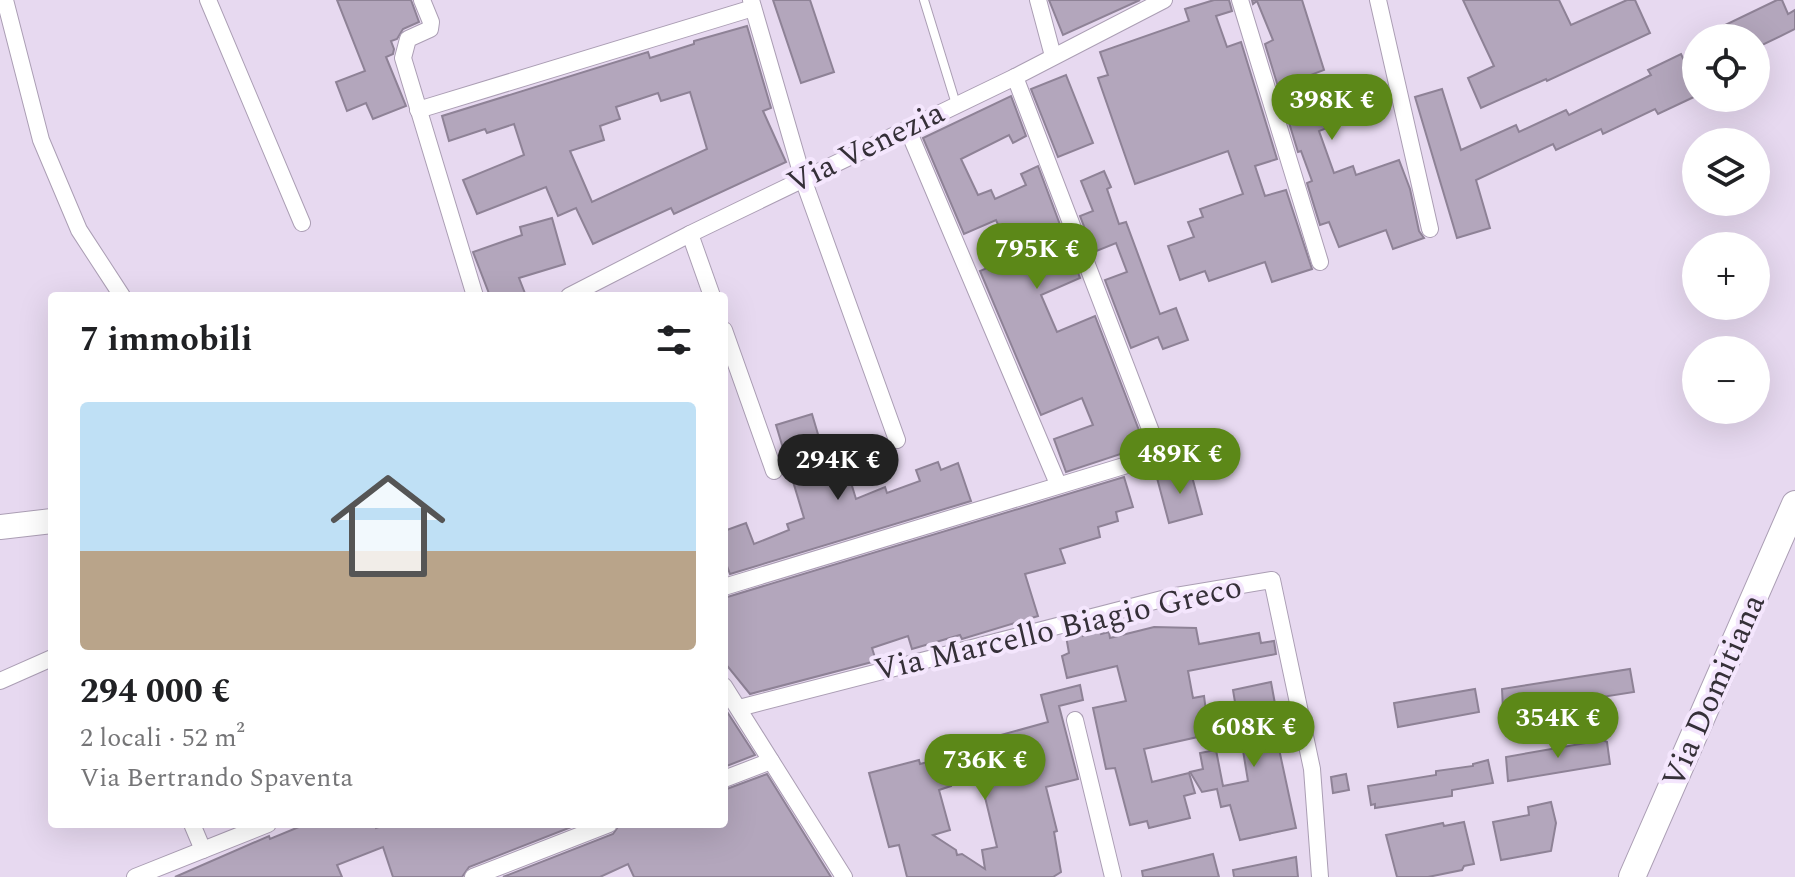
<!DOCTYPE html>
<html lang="it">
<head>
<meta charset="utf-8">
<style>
	body { margin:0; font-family:Spectral,serif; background:#f2f2f2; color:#202124; height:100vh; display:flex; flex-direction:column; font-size:30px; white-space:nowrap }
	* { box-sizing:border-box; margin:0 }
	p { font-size:26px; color:#757577 }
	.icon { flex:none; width:44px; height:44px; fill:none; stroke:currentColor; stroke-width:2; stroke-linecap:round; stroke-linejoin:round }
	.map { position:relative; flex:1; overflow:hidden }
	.details { position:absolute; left:48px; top:292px; width:680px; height:536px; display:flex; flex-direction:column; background:#fff; border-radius:8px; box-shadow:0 8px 32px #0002 }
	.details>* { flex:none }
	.buttons { position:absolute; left:1682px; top:24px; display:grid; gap:16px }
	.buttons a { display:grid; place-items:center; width:88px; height:88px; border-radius:50%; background:#fff; box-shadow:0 8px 32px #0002; font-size:40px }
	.price { position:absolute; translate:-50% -68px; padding:0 18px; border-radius:28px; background:#5c8818; color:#fff; font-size:26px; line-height:52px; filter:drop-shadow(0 2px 4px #0008) }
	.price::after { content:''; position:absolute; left:50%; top:48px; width:24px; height:18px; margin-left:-12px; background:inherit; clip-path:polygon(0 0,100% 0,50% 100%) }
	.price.on { background:#222; color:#fff }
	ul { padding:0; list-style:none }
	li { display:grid; align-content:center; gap:16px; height:424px; padding:0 32px }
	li+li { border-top:2px solid #e0e0e0 }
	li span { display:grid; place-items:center; height:248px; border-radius:8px; color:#555 }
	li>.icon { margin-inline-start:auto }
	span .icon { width:144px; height:144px; fill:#fffc; stroke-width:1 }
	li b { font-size:34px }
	h2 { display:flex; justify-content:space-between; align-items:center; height:96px; padding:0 32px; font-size:34px }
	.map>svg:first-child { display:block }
	.building { fill:#b3a6bc; stroke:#8e8296; stroke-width:2; fill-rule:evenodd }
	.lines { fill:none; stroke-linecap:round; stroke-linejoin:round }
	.lane-casing { stroke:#ab9eb4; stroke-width:10 }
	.street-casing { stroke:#ab9eb4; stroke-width:18 }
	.secondary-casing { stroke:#ab9eb4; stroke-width:26 }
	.primary-casing { stroke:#ab9eb4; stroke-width:28 }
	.lane { stroke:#fff; stroke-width:8 }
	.street { stroke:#fff; stroke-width:16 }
	.secondary { stroke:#fff; stroke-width:24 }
	.primary { stroke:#fff; stroke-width:26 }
	.labels { text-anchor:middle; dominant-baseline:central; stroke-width:8; stroke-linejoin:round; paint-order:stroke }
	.street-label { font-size:32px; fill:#353038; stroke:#f4e6fd }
</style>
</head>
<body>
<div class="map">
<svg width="1795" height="877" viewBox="0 0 1795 877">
	<rect width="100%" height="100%" fill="#e7d9f0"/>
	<g class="building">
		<path d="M337,0H411L419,22L403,29L397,39L391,41L394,49L393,54L386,57L406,106L373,119L366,103L347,111L336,82L365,71Z"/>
		<path d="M773,0H810L834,72L801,83Z"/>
		<path d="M1049,0H1140L1063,35Z"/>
		<path d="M1214,0H1229L1232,11L1216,16L1227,47L1241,42L1277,159L1255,166L1265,196L1286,190L1312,269L1272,282L1265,262L1209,281L1205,271L1180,280L1168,246L1194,237L1188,222L1203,217L1200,209L1243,194L1228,151L1135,184L1098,78L1108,75L1100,52L1189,21L1185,9Z"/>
		<path d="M1252,0H1302L1324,70L1308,76L1327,128L1319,131L1334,173L1353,166L1356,175L1399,160L1410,189L1419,231L1424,238L1393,249L1386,230L1339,247L1329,222L1320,225L1307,183L1312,181L1301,151L1298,152L1265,44L1273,40L1257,1L1253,4Z"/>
		<path d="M1463,0H1559L1571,25L1627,0H1635L1650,33L1547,81L1546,79L1481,108L1468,78L1494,66Z"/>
		<path d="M1777,0H1782L1788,14L1795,10V29L1756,48V38H1726L1721,27Z"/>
		<path d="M747,26L771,108L763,111L786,162L674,214L671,208L593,244L576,208L558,216L546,187L477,214L463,180L524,155L514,124L487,133L485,129L449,141L442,116L648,52L650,58L694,44V41ZM690,92L707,149L592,202L570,151L604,140L600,126L620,119L616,107L658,93L661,101Z"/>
		<path d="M1681,54L1696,86V96L1658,114L1655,109L1603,134L1601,129L1556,150L1553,144L1476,180L1490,228L1457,238L1415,97L1442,89L1461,150L1516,125L1519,132L1566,110L1569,115L1651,75L1648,70Z"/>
		<path d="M1066,75L1093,143L1058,157L1031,89Z"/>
		<path d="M1011,96L1026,136L1013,143L1009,135L961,159L978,195L991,190L995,199L1026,185L1021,174L1038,166L1080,278L1041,295L1057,332L1095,316L1145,446L1066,472L1054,439L1093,425L1082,398L1041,415L980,271L1013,257L996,220L964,234L923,138Z"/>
		<path d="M1104,171L1111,187L1107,189L1119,224L1126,222L1160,314L1176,308L1188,340L1163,349L1158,337L1131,348L1105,280L1127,272L1116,243L1094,252L1080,216L1093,211L1081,181Z"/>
		<path d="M552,218L565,264L519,278L526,296H490L473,252L522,235L520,227Z"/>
		<path d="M812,414L828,468L845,463L856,499L885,487L887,493L920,481L916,470L938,462L941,470L958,463L971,501L730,574L724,558V531L746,523L754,544L789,530L787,524L804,518L776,425Z"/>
		<path d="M1190,469L1202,514L1169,523L1157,478Z"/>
		<path d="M1124,477L1133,507L1116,512L1118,521L1098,527L1100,537L1060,549L1065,563L1025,574L1038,616L962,639L960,635L912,649L908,636L872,648L876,661L750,694L724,662V598Z"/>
		<path d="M1154,627L1196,628L1199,644L1259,633L1261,643L1274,641L1276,654L1188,671L1193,698L1204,696L1208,726L1202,736L1144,749L1152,782L1189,773L1195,793L1184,796L1190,818L1149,828L1147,821L1130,825L1115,768L1106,769L1093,708L1126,701L1117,666L1067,678L1062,656L1069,653L1066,636L1082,632L1083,636L1100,630L1101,634L1109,632L1110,638Z"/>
		<path d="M1630,669L1634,692L1507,712V708L1503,709L1502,689Z"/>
		<path d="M1271,682L1278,720L1273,721L1296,828L1240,840L1230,805L1221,807L1217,789L1202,792L1190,772L1203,769L1200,753L1216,750L1223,786L1248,781L1233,690Z"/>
		<path d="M1080,685L1083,700L1059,706L1078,779L1046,787L1057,831L1054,832L1061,872L1053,877H907L899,845L889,847L869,773L919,760L920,764L936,760L937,763L945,761L951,786L939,790L950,830L933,835L956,850L957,855L962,854L985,869L982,850L997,847L972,743L1048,722L1041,695Z"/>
		<path d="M1475,689L1479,712L1398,727L1394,703Z"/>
		<path d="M724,707L755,755L724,767Z"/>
		<path d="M1603,740L1607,742L1610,764L1508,781L1506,757Z"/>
		<path d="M1488,760L1493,783L1452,790V796L1375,808V804L1371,805L1368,786L1436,775V771L1473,766V764Z"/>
		<path d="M767,774L831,877H634L628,864L600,877H503L613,834L620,824H724V790Z"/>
		<path d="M1346,774L1349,790L1333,793L1331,777Z"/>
		<path d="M1551,802L1556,823L1551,851L1501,860L1493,822L1529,815L1528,807Z"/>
		<path d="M1464,822L1474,864L1464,866L1462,870L1428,877H1397L1386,835L1443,823L1444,826Z"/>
		<path d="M306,824H375L376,828L388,824H579L469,867L462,877H393L383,847L337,865L342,877H175L269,836L270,839Z"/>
		<path d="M1213,854L1219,877H1143L1142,871Z"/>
		<path d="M1296,857L1298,877H1234L1233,870Z"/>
	</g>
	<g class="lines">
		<g class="lane-casing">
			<path id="lane" d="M924,0L956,104"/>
		</g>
		<g class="street-casing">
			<g id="street">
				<path d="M5,0L41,140L79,230L122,296"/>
				<path d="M208,0L302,223"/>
				<path d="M422,0L431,22L430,29L408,39L403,58L475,296"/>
				<path d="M751,0L803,179L897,440"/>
				<path d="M1038,0L1053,56"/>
				<path d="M1240,0L1320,262"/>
				<path d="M1378,0L1430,229"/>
				<path d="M418,110L753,8"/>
				<path d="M908,130L1058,484"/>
				<path d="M690,234L712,296"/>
				<path d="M569,296L690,234L1015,77L1164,0"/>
				<path d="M724,330L774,471"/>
				<path d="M724,587L1160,455L1015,77"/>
				<path d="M0,681L52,658"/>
				<path d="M724,686L844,877"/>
				<path d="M739,708L1170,597L1272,580L1312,769L1320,877"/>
				<path d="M1075,720L1113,877"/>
				<path d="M724,779L771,761"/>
				<path d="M192,824L203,850"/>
				<path d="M135,877L268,824"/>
				<path d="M473,877L609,824"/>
			</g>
		</g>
		<g class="secondary-casing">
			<path id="secondary" d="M0,527L52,521"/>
		</g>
		<g class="primary-casing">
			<path id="primary" d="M1632,877L1795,504"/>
		</g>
		<use href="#lane" class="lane"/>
		<use href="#street" class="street"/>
		<use href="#secondary" class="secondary"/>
		<use href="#primary" class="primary"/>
	</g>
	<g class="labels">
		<g class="street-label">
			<text transform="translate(866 148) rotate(-26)">Via Venezia</text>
			<text transform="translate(1058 629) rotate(-13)">Via Marcello Biagio Greco</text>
			<text transform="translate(1714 691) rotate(-66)">Via Domitiana</text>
		</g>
	</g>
</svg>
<div class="buttons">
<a><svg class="icon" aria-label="locate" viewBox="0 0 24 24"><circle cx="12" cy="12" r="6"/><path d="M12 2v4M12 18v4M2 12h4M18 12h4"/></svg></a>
<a><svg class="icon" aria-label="layers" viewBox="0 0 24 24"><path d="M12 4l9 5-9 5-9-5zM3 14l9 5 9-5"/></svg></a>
<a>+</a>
<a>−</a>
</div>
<b class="price" style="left:1332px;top:142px">398K €</b>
<b class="price" style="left:1037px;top:291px">795K €</b>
<b class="price" style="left:1180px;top:496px">489K €</b>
<b class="price on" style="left:838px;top:502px">294K €</b>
<b class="price" style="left:1558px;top:760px">354K €</b>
<b class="price" style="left:1254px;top:769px">608K €</b>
<b class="price" style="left:985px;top:802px">736K €</b>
<section class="details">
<h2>7 immobili<svg class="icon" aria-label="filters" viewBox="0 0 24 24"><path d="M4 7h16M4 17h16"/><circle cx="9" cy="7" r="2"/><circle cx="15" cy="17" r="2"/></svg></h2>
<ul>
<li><span style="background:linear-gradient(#bfe0f5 60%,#b9a48a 0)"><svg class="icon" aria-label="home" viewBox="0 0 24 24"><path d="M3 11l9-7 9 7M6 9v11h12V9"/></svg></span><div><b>294 000 €</b><p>2 locali · 52 m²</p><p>Via Bertrando Spaventa</p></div></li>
</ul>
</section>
</div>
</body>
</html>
